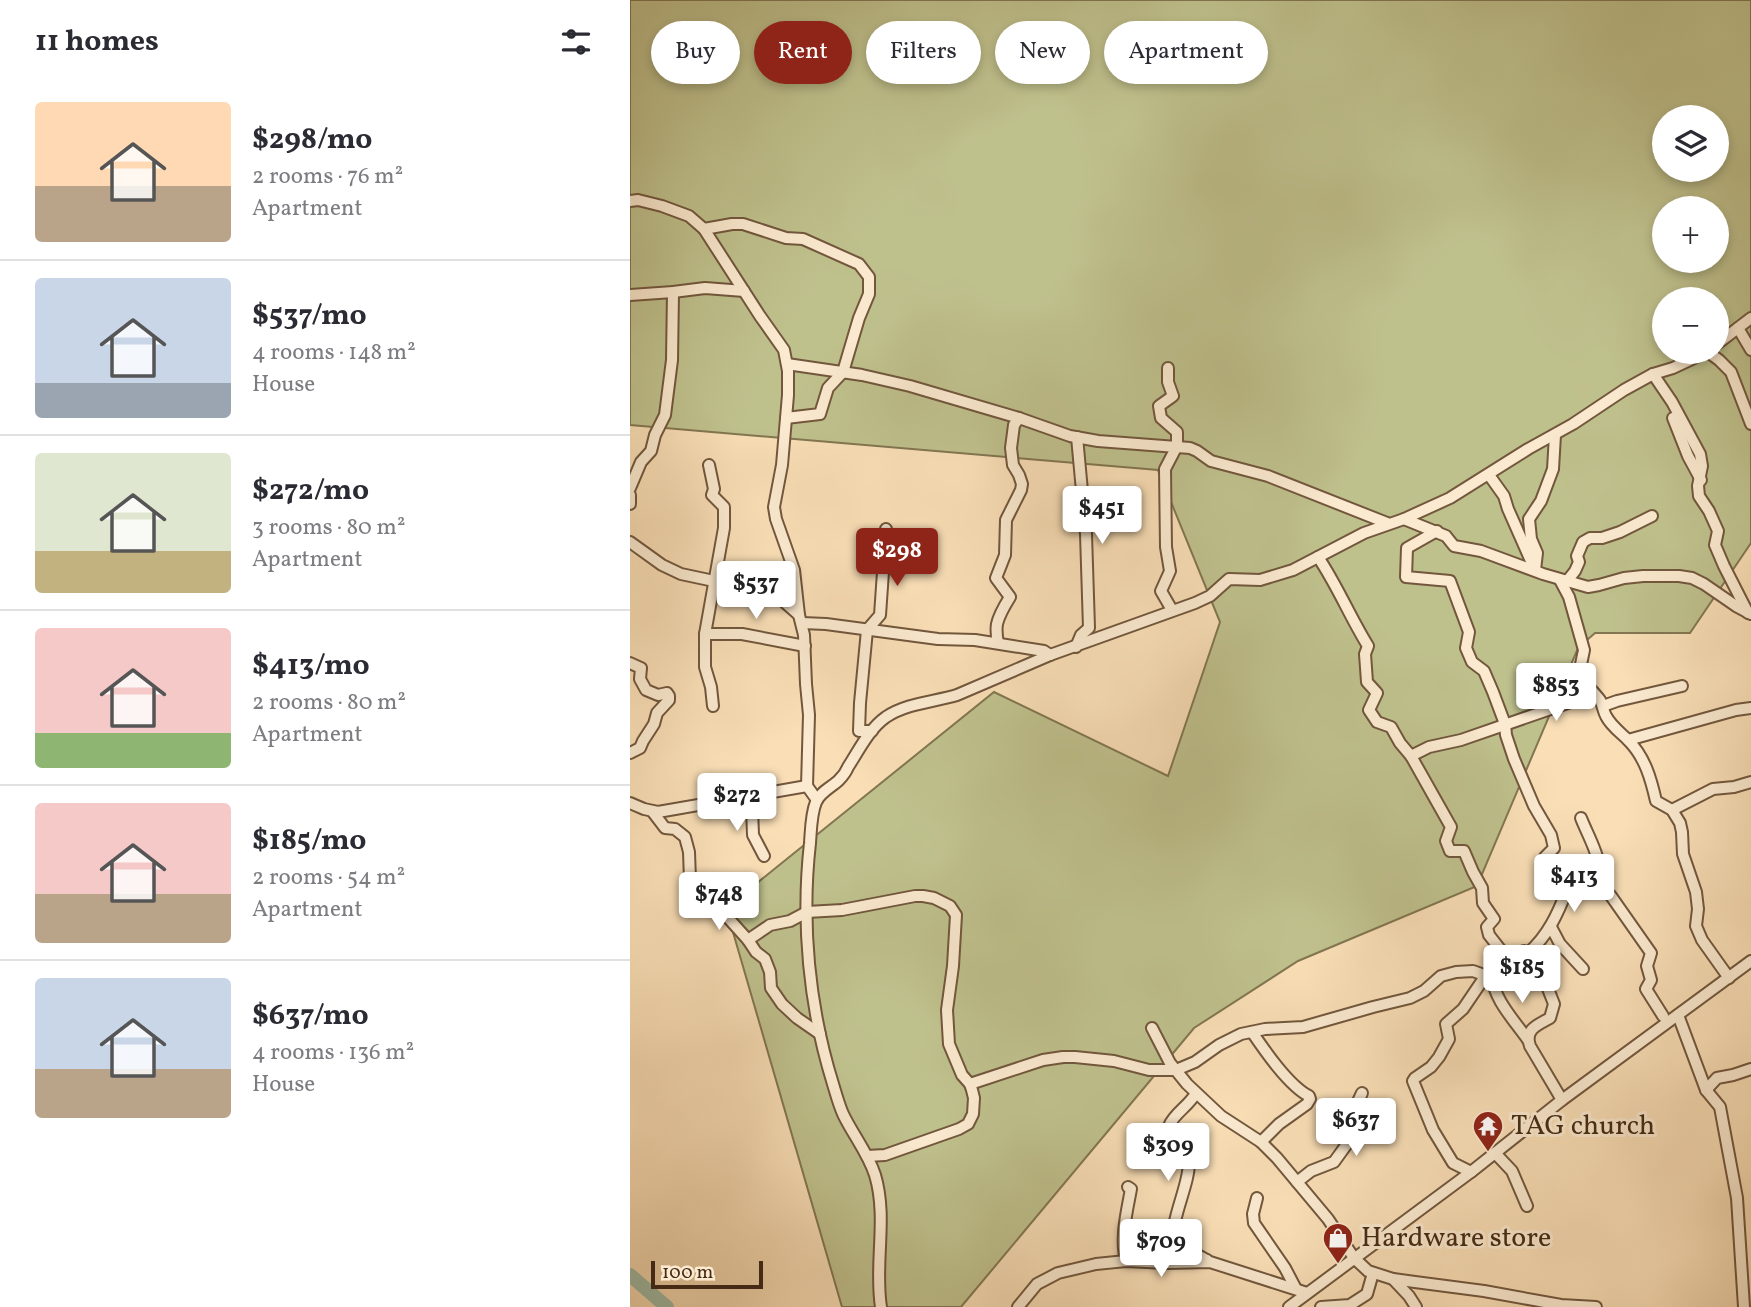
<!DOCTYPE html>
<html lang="en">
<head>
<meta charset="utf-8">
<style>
	body { margin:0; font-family:Vollkorn,serif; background:#f7f7f7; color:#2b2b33; height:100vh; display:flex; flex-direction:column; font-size:26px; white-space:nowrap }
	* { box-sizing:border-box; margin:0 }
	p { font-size:23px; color:#7c7c81 }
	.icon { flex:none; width:38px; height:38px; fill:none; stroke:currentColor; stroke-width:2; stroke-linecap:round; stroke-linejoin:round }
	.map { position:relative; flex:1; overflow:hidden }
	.drawer { display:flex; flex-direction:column; background:#fff; width:630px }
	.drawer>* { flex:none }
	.top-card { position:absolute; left:21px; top:21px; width:665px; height:63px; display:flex; gap:14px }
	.buttons { position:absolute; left:1022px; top:105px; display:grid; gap:14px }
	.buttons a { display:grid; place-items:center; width:77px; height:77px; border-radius:50%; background:#fff; box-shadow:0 4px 10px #0003; font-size:35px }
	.scale { position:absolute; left:21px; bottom:18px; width:112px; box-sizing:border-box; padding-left:7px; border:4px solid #452a15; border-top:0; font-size:19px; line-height:24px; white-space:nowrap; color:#452a15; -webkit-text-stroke:5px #fbead0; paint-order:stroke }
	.price { position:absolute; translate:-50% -60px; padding:0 16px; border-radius:7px; background:#fff; color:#222; font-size:23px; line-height:46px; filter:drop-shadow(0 2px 4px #0008) }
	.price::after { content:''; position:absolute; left:50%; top:42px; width:21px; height:16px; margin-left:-10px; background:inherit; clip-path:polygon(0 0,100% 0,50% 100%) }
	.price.on { background:#8f2418; color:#fff }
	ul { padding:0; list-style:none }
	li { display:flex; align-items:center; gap:21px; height:175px; padding:0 35px }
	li+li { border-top:2px solid #e1e1e2 }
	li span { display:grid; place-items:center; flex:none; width:196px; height:140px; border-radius:7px; color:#555 }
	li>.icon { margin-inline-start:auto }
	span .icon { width:84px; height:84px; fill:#fffc; stroke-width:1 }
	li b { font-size:30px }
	h2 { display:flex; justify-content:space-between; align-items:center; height:84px; padding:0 35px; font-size:30px }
	.chip { padding:0 24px; border-radius:32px; background:#fff; box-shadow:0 4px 10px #0003; font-size:24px; line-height:63px }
	.chip.on { background:#8f2418; color:#fff }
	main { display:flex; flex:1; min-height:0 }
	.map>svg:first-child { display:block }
	.green { fill:#bfc18d; stroke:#827651; stroke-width:2; fill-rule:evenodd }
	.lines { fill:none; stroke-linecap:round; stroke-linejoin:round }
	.river { stroke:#9fbda9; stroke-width:14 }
	.minor-casing { stroke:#72573d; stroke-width:14 }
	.minor { stroke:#fbead0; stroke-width:10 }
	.labels { text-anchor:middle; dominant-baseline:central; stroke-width:6; stroke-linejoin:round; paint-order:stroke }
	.poi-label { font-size:28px; fill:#452a15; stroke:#fbead0; text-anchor:start }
</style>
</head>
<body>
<main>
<section class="drawer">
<h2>11 homes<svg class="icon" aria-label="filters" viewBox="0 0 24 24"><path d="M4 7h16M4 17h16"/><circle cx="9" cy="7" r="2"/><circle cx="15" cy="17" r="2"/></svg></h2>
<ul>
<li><span style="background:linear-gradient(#ffd9b3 60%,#b9a48a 0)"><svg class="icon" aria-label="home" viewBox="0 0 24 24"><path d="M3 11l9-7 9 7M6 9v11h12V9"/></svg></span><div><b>$298/mo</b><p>2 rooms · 76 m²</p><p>Apartment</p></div></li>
<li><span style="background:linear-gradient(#c9d6e8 75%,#9aa5b1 0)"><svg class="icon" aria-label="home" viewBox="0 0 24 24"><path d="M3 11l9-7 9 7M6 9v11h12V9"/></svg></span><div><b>$537/mo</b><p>4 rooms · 148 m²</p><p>House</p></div></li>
<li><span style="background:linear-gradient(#dfe7d0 70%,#c2b280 0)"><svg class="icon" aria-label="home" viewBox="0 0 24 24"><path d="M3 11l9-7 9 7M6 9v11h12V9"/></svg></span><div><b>$272/mo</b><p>3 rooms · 80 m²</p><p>Apartment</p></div></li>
<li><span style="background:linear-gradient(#f6c9c9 75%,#8fb573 0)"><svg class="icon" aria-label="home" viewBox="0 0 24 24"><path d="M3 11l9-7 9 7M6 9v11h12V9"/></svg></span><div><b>$413/mo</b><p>2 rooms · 80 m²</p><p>Apartment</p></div></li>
<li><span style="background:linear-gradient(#f6c9c9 65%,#b9a48a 0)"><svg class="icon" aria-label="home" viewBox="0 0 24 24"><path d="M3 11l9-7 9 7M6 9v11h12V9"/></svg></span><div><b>$185/mo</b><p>2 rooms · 54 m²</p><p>Apartment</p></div></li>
<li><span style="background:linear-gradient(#c9d6e8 65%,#b9a48a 0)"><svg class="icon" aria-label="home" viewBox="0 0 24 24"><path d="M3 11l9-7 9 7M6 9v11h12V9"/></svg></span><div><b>$637/mo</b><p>4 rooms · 136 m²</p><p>House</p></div></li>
</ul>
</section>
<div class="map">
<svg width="1121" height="1307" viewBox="0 0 1121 1307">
	<rect width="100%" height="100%" fill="#f9deb6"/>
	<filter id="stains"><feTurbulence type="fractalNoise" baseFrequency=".00286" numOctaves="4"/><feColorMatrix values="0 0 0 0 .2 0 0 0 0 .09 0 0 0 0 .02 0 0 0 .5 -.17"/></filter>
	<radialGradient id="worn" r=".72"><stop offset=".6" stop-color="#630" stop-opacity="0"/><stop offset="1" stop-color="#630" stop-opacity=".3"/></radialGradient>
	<path class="green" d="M0,0H1121V543L1060,633H965L948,648L847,886L668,961L564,1028L331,1307H212L96,908L364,692L538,776L590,622L528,470L0,425ZM1034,117H1087V170H1034ZM1034,208H1087V261H1034ZM1034,299H1087V352H1034Z"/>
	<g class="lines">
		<path class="river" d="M0,1275L37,1307"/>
		<g class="minor-casing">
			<g id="minor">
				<path d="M0,201L8,200L32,206L59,216L74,229L130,316L154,350L158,371V395L152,465L144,507L146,519L164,570L169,615"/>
				<path d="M74,229L102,224H113L156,238L173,239L229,264L239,277V294L229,318L213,372L198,388L190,414L156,418"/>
				<path d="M0,295L43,292L75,288L114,291"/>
				<path d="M1108,328L1121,350"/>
				<path d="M1087,344L1121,318"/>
				<path d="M1078,352L1089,360L1101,372L1121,424"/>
				<path d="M157,364L232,375L280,386L389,418L440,436L468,441L560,448L567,451L581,461L638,476L757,523"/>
				<path d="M538,368V382L543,396L529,406L531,418L547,432V446L535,469L536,547L540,571L531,591L542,610"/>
				<path d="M1023,374L1042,402L1070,454L1072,466L1068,486L1069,496L1079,511L1088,531L1085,545L1094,566L1118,613"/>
				<path d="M1043,418L1058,456L1071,480"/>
				<path d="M79,465L84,489L82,495L94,507V528L75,634V667L81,687L83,706"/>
				<path d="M859,475L874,496L878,509L905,570"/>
				<path d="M0,488L11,462L21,451L25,435L35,415L42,360L43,292"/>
				<path d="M0,495V504"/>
				<path d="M774,519L816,536L824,546L851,551L913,574L958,587L969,585L994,578L1013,576H1049L1062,578L1074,584L1106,606L1121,614"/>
				<path d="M0,542L32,565L51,574L136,592L152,600L169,615L174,635L176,684L179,715L177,786L187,800"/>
				<path d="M688,557C707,585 720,617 738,646L735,654L737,682L747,693L739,710L747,722L761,727L770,743L781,756L821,827L816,841L820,851H834L843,872L852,888L853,903L864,919L857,927L859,935L877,958"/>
				<path d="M905,570L907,553L901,539L899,519L911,501L923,469L925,435"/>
				<path d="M930,580L939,597L954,650L949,674C955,684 963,691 970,700C973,705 973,711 976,716C981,726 991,733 998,740C1015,757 1021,779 1026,801L1042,810L1050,823L1052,832L1053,854L1066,892L1068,909L1066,926L1072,940L1099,978"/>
				<path d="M937,581L945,571L949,562L947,556L953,542L960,538H972L990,532L1022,516"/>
				<path d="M172,623L196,624L308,639L345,640L414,651L420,655"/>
				<path d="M75,634H112L175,646"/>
				<path d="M368,643C367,638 366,630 367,624C369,615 375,605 380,597L366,578L375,555L376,520L391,490L392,484L389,475L383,465L381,448L384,425L389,418"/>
				<path d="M446,647L451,635L459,628L456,534L447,437"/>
				<path d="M0,663L11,668L10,679L16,690L28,695L37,693L39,696V700L27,713L24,724L13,741L10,748L0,753"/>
				<path d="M973,706L987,701L1052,686"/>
				<path d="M242,731H229L230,703L237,630L250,615L256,529"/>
				<path d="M998,740L1106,710L1121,708"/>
				<path d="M781,756L799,747L831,740L964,694"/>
				<path d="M119,796L122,808L123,835L134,856"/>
				<path d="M0,803L14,809L28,812L177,786"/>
				<path d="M1042,810L1083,789L1104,787L1121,782"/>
				<path d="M22,811L35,828L45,829L55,837L59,852L60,880L66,889L69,900L91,910L118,940L126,952L135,959L140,972L141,988L152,1004L167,1018L190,1034"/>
				<path d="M962,877L981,896L1021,953L1017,966L1021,980L1016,989L1033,1016"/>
				<path d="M937,890L962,877L974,866L968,861C966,849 956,831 951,818"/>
				<path d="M921,927L930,944L953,969"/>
				<path d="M118,940L140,925L160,921L177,912L212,910L285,896H293L304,898L320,906L326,915L323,966L317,1010L319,1044L332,1075L340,1084L342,1090L344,1098L343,1114L338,1124L329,1129L255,1155L237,1156"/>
				<path d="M900,959L915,981L924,1004L920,1018C908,1025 894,1029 900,1046L932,1100"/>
				<path d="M863,975C860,995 887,1024 898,1040"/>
				<path d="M1048,1015L1076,1090L1090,1107L1107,1198L1114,1307"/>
				<path d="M522,1028L540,1063L557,1084L591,1116L631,1142L647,1158L698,1219L724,1258L738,1271L763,1279L785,1282L854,1291L931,1305L966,1307"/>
				<path d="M622,1032C635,1051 659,1086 679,1096L680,1099L677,1104L649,1124L631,1142"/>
				<path d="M340,1084L413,1060L433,1057H445L484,1061L519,1070H546L565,1062L589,1045L611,1034L635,1029L673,1027L743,1007L780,998L794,991L811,976L826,972L843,971L857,976L863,975L869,972L877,958L894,951L898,953C918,936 928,913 937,890L921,880L920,867L915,857L924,848L921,835L904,806L884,759L876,735L875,724L863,692L854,671L842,662L836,648L839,632L820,581L776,577L777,548L807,531"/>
				<path d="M1076,1090L1087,1078L1103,1075L1121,1069"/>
				<path d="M566,1093C559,1106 544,1113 539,1126C541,1142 558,1145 559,1160C560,1181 545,1210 543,1233C550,1247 564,1253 577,1260"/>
				<path d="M865,1153L882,1171L897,1206"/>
				<path d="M841,1172L823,1163L803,1130L783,1081L785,1078L801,1067L809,1057L819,1039L816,1024L833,1009L852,981L861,976"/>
				<path d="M667,1182L681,1171L704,1162L717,1144L716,1127L732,1093"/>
				<path d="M627,1198L623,1214L624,1223L655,1268L666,1289"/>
				<path d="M496,1261C490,1238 497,1211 501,1189L498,1187"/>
				<path d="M763,1279L779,1296L786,1307"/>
				<path d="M251,1307C244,1264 258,1218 245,1175C238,1153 223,1135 213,1114C209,1105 206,1094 203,1084C179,1007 171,923 180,843C181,830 181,814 186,802C190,792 202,787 209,780C213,776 216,772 218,767C229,750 239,729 256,717C277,703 304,702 327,695L420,655L565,603L580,596L599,579L630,580L663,570L734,533L774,519L820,498L898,449L943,424L994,390L1023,374L1043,368L1077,352"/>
				<path d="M388,1307L407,1284L428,1273L466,1264L496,1261L537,1263L580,1262L677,1293"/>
				<path d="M659,1307L841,1172L932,1100L1121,961"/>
				<path d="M691,1307L720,1305L737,1294L743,1273"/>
			</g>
		</g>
		<use href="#minor" class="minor"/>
	</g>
	<defs>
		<g id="temple-pin" transform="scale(1.575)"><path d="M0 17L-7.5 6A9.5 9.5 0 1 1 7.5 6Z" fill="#8f2418" stroke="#fbead0"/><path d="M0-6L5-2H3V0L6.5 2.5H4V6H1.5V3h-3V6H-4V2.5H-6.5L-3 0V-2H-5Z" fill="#fff"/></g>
		<g id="shop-pin" transform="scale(1.575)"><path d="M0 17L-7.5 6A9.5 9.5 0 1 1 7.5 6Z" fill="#8f2418" stroke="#fbead0"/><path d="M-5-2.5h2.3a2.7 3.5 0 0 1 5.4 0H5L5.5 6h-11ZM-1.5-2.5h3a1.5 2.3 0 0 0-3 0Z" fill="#fff"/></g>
	</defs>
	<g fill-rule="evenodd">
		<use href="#temple-pin" x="858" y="1126"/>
		<use href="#shop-pin" x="708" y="1238"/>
	</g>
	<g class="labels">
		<g class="poi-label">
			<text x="881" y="1126">TAG church</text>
			<text x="731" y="1238">Hardware store</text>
		</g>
	</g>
	<rect width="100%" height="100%" filter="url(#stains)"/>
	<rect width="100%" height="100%" fill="url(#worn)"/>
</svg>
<div class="buttons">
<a><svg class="icon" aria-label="layers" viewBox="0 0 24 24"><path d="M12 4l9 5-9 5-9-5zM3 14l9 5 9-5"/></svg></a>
<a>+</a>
<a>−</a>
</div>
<div class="scale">100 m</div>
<b class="price" style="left:472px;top:546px">$451</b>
<b class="price on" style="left:267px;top:588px">$298</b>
<b class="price" style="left:126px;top:621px">$537</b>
<b class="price" style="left:926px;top:723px">$853</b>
<b class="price" style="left:107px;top:833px">$272</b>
<b class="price" style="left:944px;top:914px">$413</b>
<b class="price" style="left:89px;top:932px">$748</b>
<b class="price" style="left:892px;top:1005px">$185</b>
<b class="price" style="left:726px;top:1158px">$637</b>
<b class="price" style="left:538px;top:1183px">$309</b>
<b class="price" style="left:531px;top:1279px">$709</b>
<div class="top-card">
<a class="chip">Buy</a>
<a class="chip on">Rent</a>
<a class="chip">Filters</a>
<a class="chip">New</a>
<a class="chip">Apartment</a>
</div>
</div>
</main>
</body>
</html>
